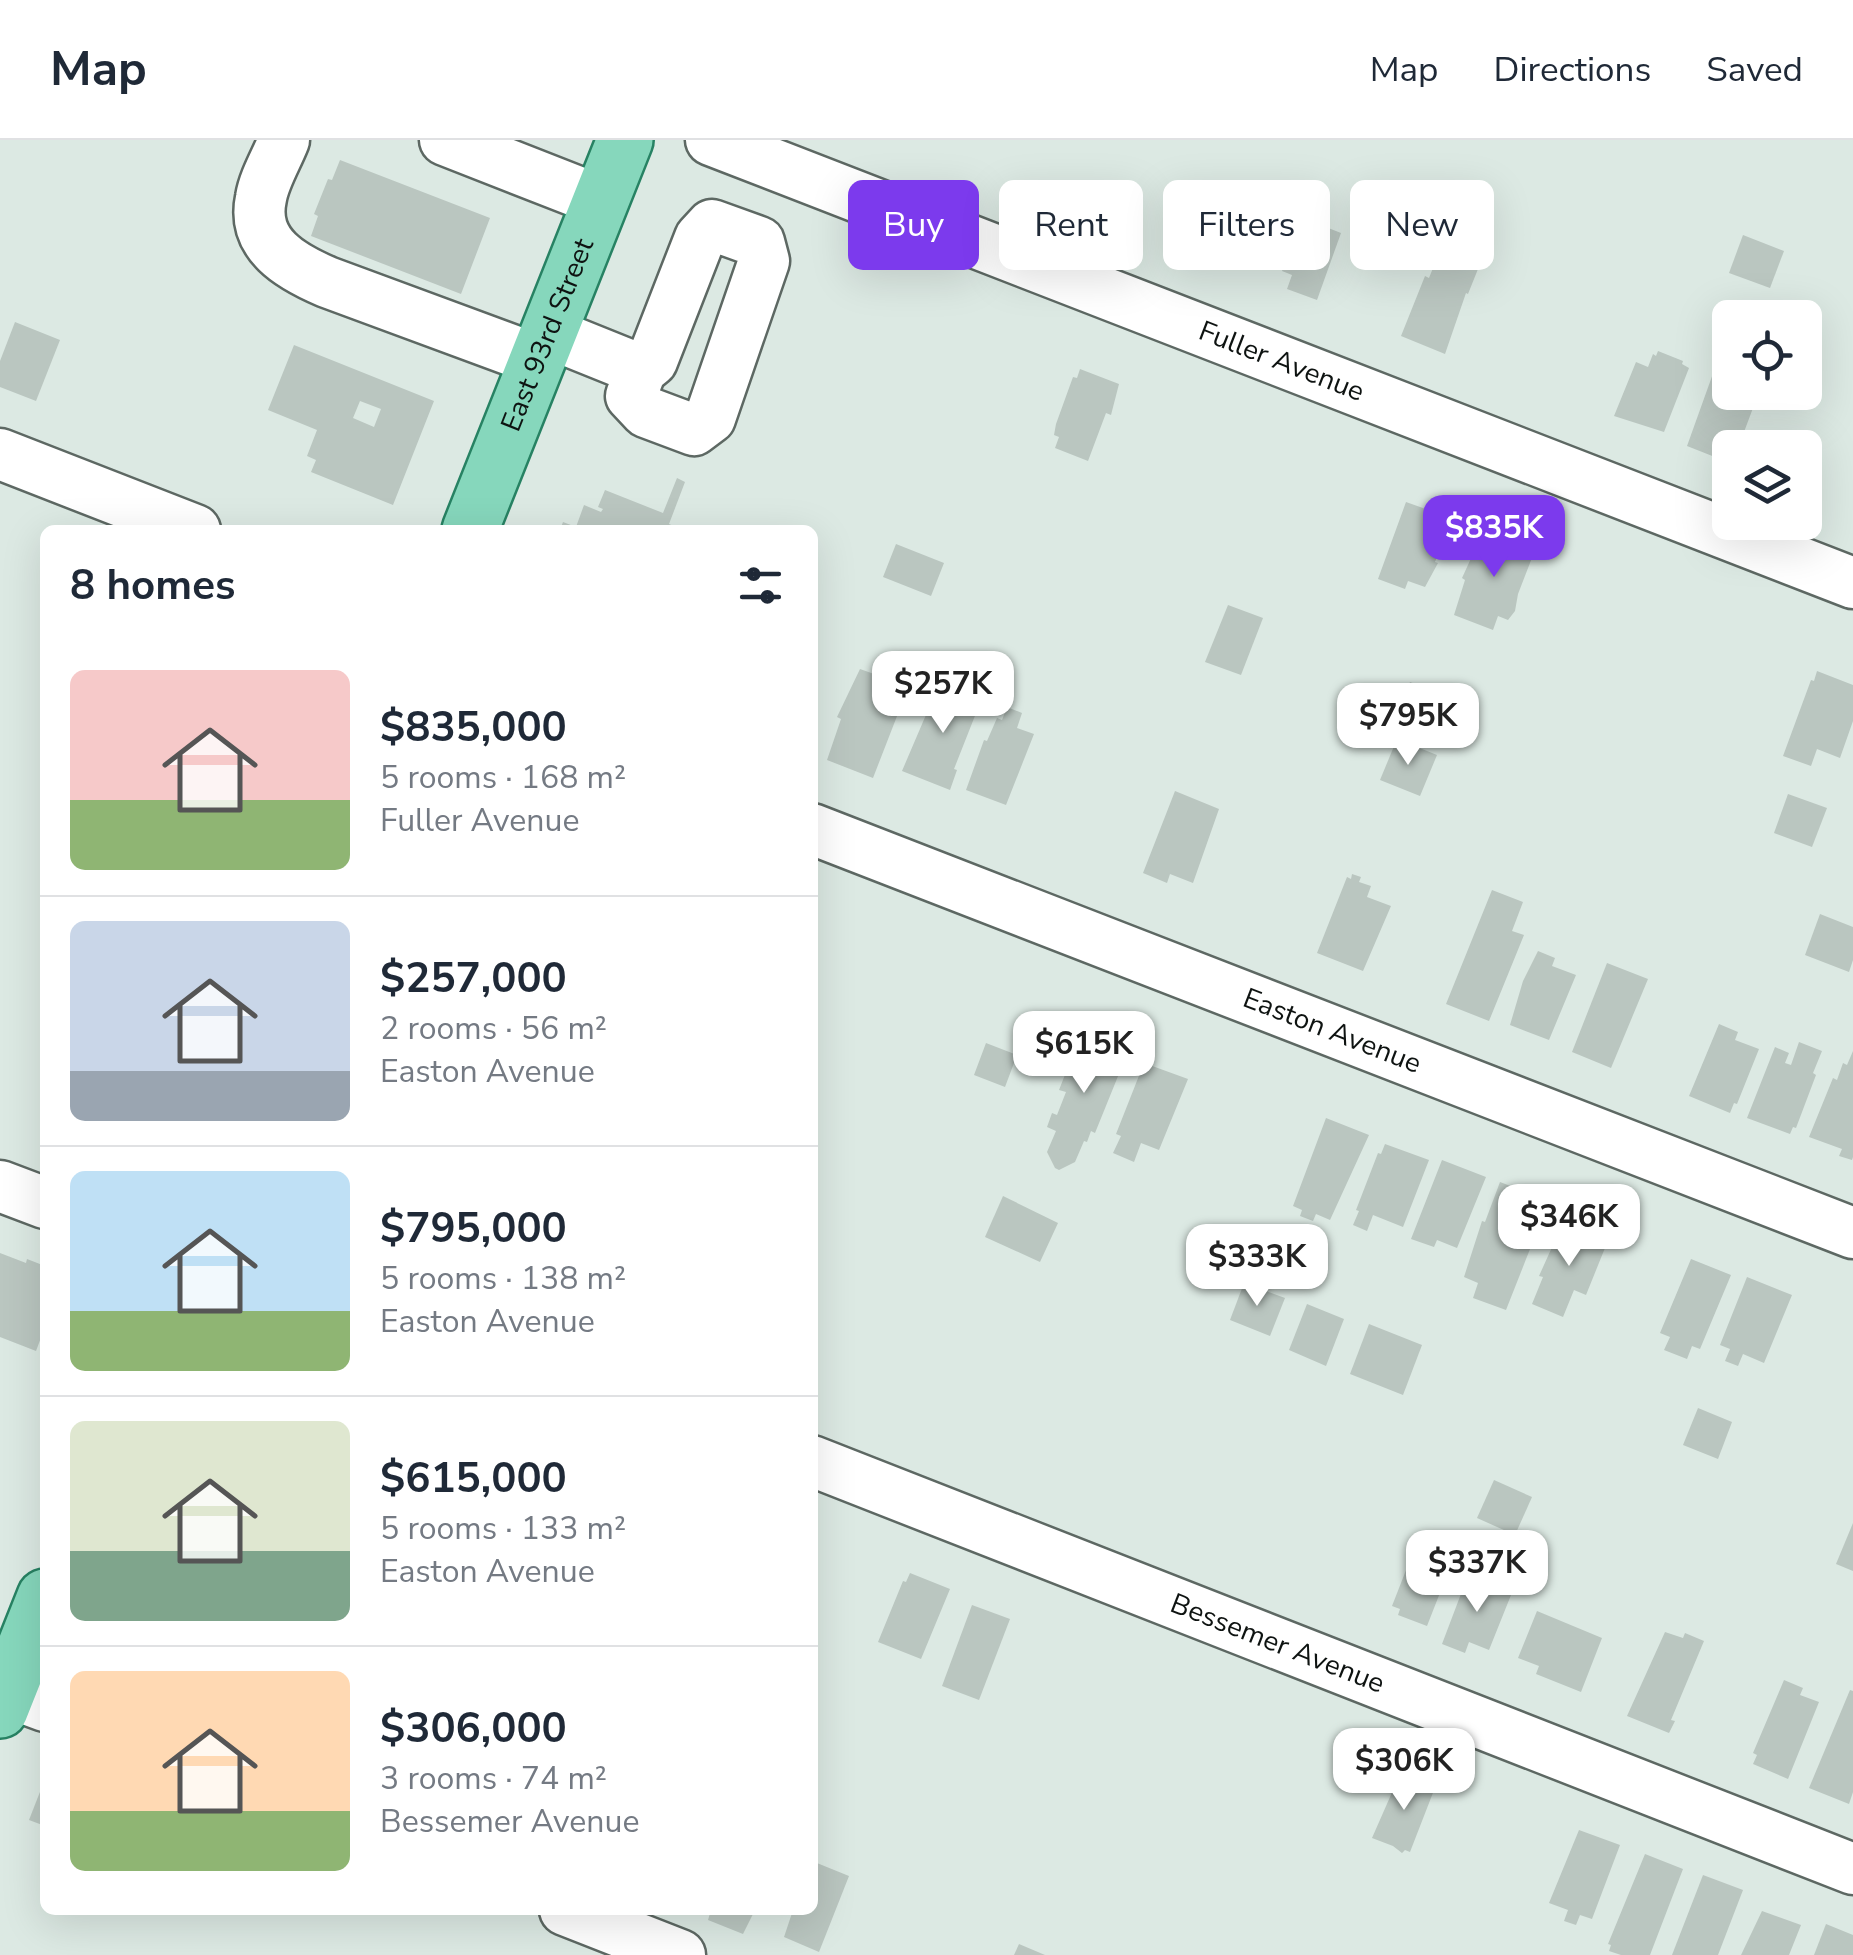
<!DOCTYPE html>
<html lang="en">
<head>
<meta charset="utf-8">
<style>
	body { margin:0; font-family:"Nunito Sans",sans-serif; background:#f6f6f7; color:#1f2937; height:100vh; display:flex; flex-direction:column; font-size:38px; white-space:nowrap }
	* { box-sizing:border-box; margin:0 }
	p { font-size:32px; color:#747a83 }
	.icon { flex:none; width:55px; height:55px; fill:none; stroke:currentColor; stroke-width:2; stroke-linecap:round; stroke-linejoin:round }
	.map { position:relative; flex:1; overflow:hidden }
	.drawer { position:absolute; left:40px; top:385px; width:778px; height:1390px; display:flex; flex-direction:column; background:#fff; border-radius:15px; box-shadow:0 10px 40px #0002 }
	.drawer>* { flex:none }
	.banner { position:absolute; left:848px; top:40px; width:855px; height:90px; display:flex; gap:20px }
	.tools { position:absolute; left:1712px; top:160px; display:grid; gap:20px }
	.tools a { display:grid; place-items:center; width:110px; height:110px; border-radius:15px; background:#fff; box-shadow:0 10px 40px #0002; font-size:50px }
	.price { position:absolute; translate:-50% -85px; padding:0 22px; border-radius:20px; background:#fff; color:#222; font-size:32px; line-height:65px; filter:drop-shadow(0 2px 5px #0008) }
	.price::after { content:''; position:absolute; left:50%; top:60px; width:30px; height:22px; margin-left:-15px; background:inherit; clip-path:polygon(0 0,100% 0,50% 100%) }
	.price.on { background:#7c3aed; color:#fff }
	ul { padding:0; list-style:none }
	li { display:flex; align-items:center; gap:30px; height:250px; padding:0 30px }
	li+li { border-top:2px solid #e0e1e3 }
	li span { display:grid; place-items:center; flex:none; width:280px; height:200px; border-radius:15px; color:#555 }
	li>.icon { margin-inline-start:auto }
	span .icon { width:120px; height:120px; fill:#fffc; stroke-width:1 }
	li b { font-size:42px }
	h2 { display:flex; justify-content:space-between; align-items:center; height:120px; padding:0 30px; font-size:42px }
	.tag { padding:0 35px; border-radius:15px; background:#fff; box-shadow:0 10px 40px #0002; font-size:35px; line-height:90px }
	.tag.on { background:#7c3aed; color:#fff }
	header { display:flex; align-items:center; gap:60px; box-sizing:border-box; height:140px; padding:0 50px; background:#fff; border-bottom:2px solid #e0e1e3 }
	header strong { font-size:48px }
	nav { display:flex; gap:55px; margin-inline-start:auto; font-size:35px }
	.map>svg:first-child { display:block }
	.building { fill:#bac6c0; fill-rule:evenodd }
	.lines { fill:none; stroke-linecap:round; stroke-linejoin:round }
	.minor-casing { stroke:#5d6863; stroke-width:55 }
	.major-casing { stroke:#278263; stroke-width:60 }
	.minor { stroke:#fff; stroke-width:50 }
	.major { stroke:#86d7bc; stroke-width:55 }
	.labels { text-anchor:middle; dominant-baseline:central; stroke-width:9; stroke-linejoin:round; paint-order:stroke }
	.street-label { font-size:28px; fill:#0e1311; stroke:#fff }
</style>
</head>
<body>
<header>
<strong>Map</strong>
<nav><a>Map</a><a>Directions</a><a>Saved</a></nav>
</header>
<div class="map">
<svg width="1853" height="1815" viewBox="0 0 1853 1815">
	<rect width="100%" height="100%" fill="#dce9e3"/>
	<g class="building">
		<path d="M340,20L490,78L461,154L311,96L318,76L314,74L328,39L332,40Z"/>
		<path d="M1303,78L1341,93L1317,160L1287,149L1292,135L1282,131Z"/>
		<path d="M1743,95L1784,111L1770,148L1729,133Z"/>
		<path d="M1439,113L1478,129L1468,154L1466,153L1445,214L1401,196L1425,136L1429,138Z"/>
		<path d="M15,182L60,200L36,261L0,247V221Z"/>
		<path d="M294,205L434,261L393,365L311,332L316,320L307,316L317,290L268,270ZM360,261L381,269L374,287L353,278Z"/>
		<path d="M1658,211L1683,221L1682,224L1689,228L1664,292L1614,276L1636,222L1648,227L1653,214L1656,216Z"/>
		<path d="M1720,214L1730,218V252H1759L1738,308H1730V323L1687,306Z"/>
		<path d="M1080,229L1119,244L1111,275L1106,273L1088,321L1055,308L1059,297L1054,295L1056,284L1073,237L1077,238Z"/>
		<path d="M677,338L685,342L669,384L683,390H560L563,382L576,387L584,365L601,372L603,369L598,367L605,350L663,373Z"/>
		<path d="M1406,362L1451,378L1435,422L1438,423L1425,447L1408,441L1405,449L1378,439Z"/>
		<path d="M1484,390L1515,402L1517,398L1529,403L1527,408L1535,410L1518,454L1515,471L1508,480L1498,476L1493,490L1454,475L1465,440L1462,438Z"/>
		<path d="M896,404L944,423L931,456L883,437Z"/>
		<path d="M1228,465L1263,478L1241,535L1205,522Z"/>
		<path d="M860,529L874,534L876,529L892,536L890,540L909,548L904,560L908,561L904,573L899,571L873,638L827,620L841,579L837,577Z"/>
		<path d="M1817,531L1853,545V581L1840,618L1817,609L1811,626L1783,616L1811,540L1814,541Z"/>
		<path d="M940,542L982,558L954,629L957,630L950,650L902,631Z"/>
		<path d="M1410,542L1436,552L1422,591L1395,582Z"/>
		<path d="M1007,567L1022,573L1017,588L1034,594L1006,665L966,650L984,600L987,601L997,578L1002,580Z"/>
		<path d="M1397,599L1437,615L1420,656L1380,640Z"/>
		<path d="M1175,651L1219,669L1193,743L1170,734L1167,743L1143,733Z"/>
		<path d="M1788,654L1827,668L1812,707L1774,693Z"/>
		<path d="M1352,734L1361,737L1359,742L1371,746L1367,757L1391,766L1363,831L1317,813L1347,737L1351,739Z"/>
		<path d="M1492,750L1523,762L1512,791L1524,795L1489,881L1446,864Z"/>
		<path d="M1820,774L1853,787V820L1849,832L1805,815Z"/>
		<path d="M1538,811L1555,818L1552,826L1576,835L1549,900L1510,885L1523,841Z"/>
		<path d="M1607,823L1648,839L1611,928L1572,912Z"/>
		<path d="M1719,884L1738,892L1735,900L1759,909L1737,964L1734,963L1730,973L1689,956Z"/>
		<path d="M1083,889L1096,895L1098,890L1106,893L1104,904L1127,914L1095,993L1091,991L1087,1002L1084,1001L1075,1022L1059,1030L1055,1028L1047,1012L1056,991L1047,987L1052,973L1057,975L1066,952L1059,950Z"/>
		<path d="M1799,902L1822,911L1813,933L1816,935L1796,988L1793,987L1790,994L1747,978L1775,907L1789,913L1785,923L1791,925Z"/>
		<path d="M986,903L1017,915L1005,947L974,935Z"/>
		<path d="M1853,911V1017L1852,1020L1839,1016L1842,1009L1809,997L1833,938L1837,940L1843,923L1847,925Z"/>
		<path d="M1144,923L1188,939L1159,1010L1141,1003L1134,1022L1113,1013L1121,996L1116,994Z"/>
		<path d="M1326,978L1369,995L1330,1080L1316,1074L1313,1081L1300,1076L1302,1070L1293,1066Z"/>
		<path d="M1385,1004L1429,1020L1403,1087L1373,1075L1367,1091L1353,1085L1359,1071L1356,1070L1378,1013L1381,1014Z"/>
		<path d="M1442,1020L1486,1037L1457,1108L1437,1100L1434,1107L1411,1099Z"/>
		<path d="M1500,1042L1549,1061L1506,1170L1473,1158L1478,1143L1464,1137L1482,1081L1485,1082Z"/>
		<path d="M1003,1056L1058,1083L1040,1122L985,1097Z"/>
		<path d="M1562,1085L1592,1093L1607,1103L1586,1155L1574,1150L1563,1177L1532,1164L1543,1137L1539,1136Z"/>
		<path d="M0,1113L26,1123L27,1119L45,1126V1187L36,1211L0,1197Z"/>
		<path d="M1691,1119L1731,1135L1700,1209L1692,1206L1687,1219L1664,1210L1670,1197L1660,1193Z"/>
		<path d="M1747,1137L1792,1155L1764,1223L1743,1214L1738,1226L1725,1221L1730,1209L1720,1205Z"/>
		<path d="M1244,1143L1285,1158L1270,1196L1230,1180Z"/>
		<path d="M1307,1164L1344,1179L1326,1226L1289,1210Z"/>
		<path d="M1369,1184L1422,1205L1403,1255L1350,1234Z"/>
		<path d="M1698,1268L1732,1282L1718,1319L1683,1305Z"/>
		<path d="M1494,1340L1532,1357L1515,1395L1477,1378Z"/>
		<path d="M1853,1383V1431L1836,1424Z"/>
		<path d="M1417,1402L1454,1417L1427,1486L1398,1475L1400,1469L1392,1466Z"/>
		<path d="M1476,1430L1491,1437L1487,1445L1511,1455L1489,1510L1469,1502L1465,1513L1442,1504L1467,1438L1472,1440Z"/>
		<path d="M910,1433L950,1449L921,1519L878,1502L903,1441L906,1442Z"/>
		<path d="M972,1465L1010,1479L979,1560L942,1546Z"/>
		<path d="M1537,1471L1602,1498L1581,1552L1536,1534L1539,1526L1518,1518Z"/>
		<path d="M1665,1492L1683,1498L1685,1493L1704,1501L1671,1580L1675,1581L1669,1593L1627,1576Z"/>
		<path d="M1784,1540L1803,1548L1800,1555L1819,1562L1788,1639L1753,1624L1757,1615L1753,1613Z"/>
		<path d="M1850,1550L1853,1551V1652L1849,1664L1809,1648Z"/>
		<path d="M1401,1632L1436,1645L1410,1712L1405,1710L1402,1713L1393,1706L1372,1698Z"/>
		<path d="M45,1639V1686L29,1680Z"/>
		<path d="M1579,1690L1620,1705L1592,1779L1580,1775L1576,1785L1564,1781L1568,1770L1549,1763Z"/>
		<path d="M1645,1714L1683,1729L1650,1815H1621L1609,1811L1611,1805L1608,1804Z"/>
		<path d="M812,1721L849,1736L819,1812L784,1797L793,1770H812Z"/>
		<path d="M1703,1735L1743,1750L1718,1815H1672Z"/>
		<path d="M711,1770H755L743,1794L708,1780Z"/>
		<path d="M1762,1771L1801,1785L1789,1815H1741Z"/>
		<path d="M1826,1784L1853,1795V1815H1814Z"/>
		<path d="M1019,1804L1045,1815H1014Z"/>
	</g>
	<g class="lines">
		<g class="minor-casing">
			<g id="minor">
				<path d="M284,0C277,18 264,39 261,58C251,105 292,127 327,142L538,220"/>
				<path d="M445,0L601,61"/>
				<path id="s1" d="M711,0L1853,443"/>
				<path d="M549,193L641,230L652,221L700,98L712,85L759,102L764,121L710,278L694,290L646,272L631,256L641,230"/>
				<path d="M0,314L195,390"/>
				<path id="s2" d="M812,689L1853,1093"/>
				<path d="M0,1046L45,1063"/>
				<path id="s3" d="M812,1321L1853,1729"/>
				<path d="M7,1552L45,1566"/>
				<path d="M565,1770L680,1815"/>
			</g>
		</g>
		<g class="major-casing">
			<g id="major">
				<path id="s4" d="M470,390L625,0"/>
				<path d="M0,1570L45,1457"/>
			</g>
		</g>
		<use href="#minor" class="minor"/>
		<use href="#major" class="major"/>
	</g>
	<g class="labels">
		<g class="street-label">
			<text stroke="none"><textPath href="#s4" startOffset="210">East 93rd Street</textPath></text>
			<text stroke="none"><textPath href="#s1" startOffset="612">Fuller Avenue</textPath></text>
			<text stroke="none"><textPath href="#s2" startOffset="558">Easton Avenue</textPath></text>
			<text stroke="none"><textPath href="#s3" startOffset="500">Bessemer Avenue</textPath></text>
		</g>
	</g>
</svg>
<div class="tools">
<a><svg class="icon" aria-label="locate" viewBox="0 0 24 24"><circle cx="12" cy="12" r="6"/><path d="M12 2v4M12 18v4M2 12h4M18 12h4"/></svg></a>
<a><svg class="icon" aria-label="layers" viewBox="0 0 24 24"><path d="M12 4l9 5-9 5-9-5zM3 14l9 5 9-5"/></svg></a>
</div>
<b class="price on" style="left:1494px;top:440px">$835K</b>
<b class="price" style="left:943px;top:596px">$257K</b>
<b class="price" style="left:1408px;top:628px">$795K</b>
<b class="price" style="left:1084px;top:956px">$615K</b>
<b class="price" style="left:1569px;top:1129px">$346K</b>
<b class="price" style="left:1257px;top:1169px">$333K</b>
<b class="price" style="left:1477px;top:1475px">$337K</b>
<b class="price" style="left:1404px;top:1673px">$306K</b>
<div class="banner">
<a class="tag on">Buy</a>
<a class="tag">Rent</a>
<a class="tag">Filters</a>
<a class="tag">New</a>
</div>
<section class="drawer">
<h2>8 homes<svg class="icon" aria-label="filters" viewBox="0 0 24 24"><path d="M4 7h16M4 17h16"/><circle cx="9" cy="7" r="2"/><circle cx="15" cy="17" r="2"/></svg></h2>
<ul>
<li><span style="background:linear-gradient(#f6c9c9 65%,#8fb573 0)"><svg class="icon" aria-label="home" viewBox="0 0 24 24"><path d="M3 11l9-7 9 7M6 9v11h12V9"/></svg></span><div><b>$835,000</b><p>5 rooms · 168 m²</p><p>Fuller Avenue</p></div></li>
<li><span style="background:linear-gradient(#c9d6e8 75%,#9aa5b1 0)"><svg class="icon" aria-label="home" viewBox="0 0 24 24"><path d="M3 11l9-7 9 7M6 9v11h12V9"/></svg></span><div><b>$257,000</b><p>2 rooms · 56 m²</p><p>Easton Avenue</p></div></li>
<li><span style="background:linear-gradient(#bfe0f5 70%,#8fb573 0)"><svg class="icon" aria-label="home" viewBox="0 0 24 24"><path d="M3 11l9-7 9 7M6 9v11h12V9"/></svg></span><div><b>$795,000</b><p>5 rooms · 138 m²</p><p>Easton Avenue</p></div></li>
<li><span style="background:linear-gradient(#dfe7d0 65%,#7fa58c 0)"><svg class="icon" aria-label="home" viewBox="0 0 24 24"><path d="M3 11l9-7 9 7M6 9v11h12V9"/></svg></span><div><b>$615,000</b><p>5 rooms · 133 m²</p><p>Easton Avenue</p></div></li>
<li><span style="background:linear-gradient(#ffd9b3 70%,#8fb573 0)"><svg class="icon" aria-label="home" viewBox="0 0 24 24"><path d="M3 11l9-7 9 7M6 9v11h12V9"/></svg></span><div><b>$306,000</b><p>3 rooms · 74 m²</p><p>Bessemer Avenue</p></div></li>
</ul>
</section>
</div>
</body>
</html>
